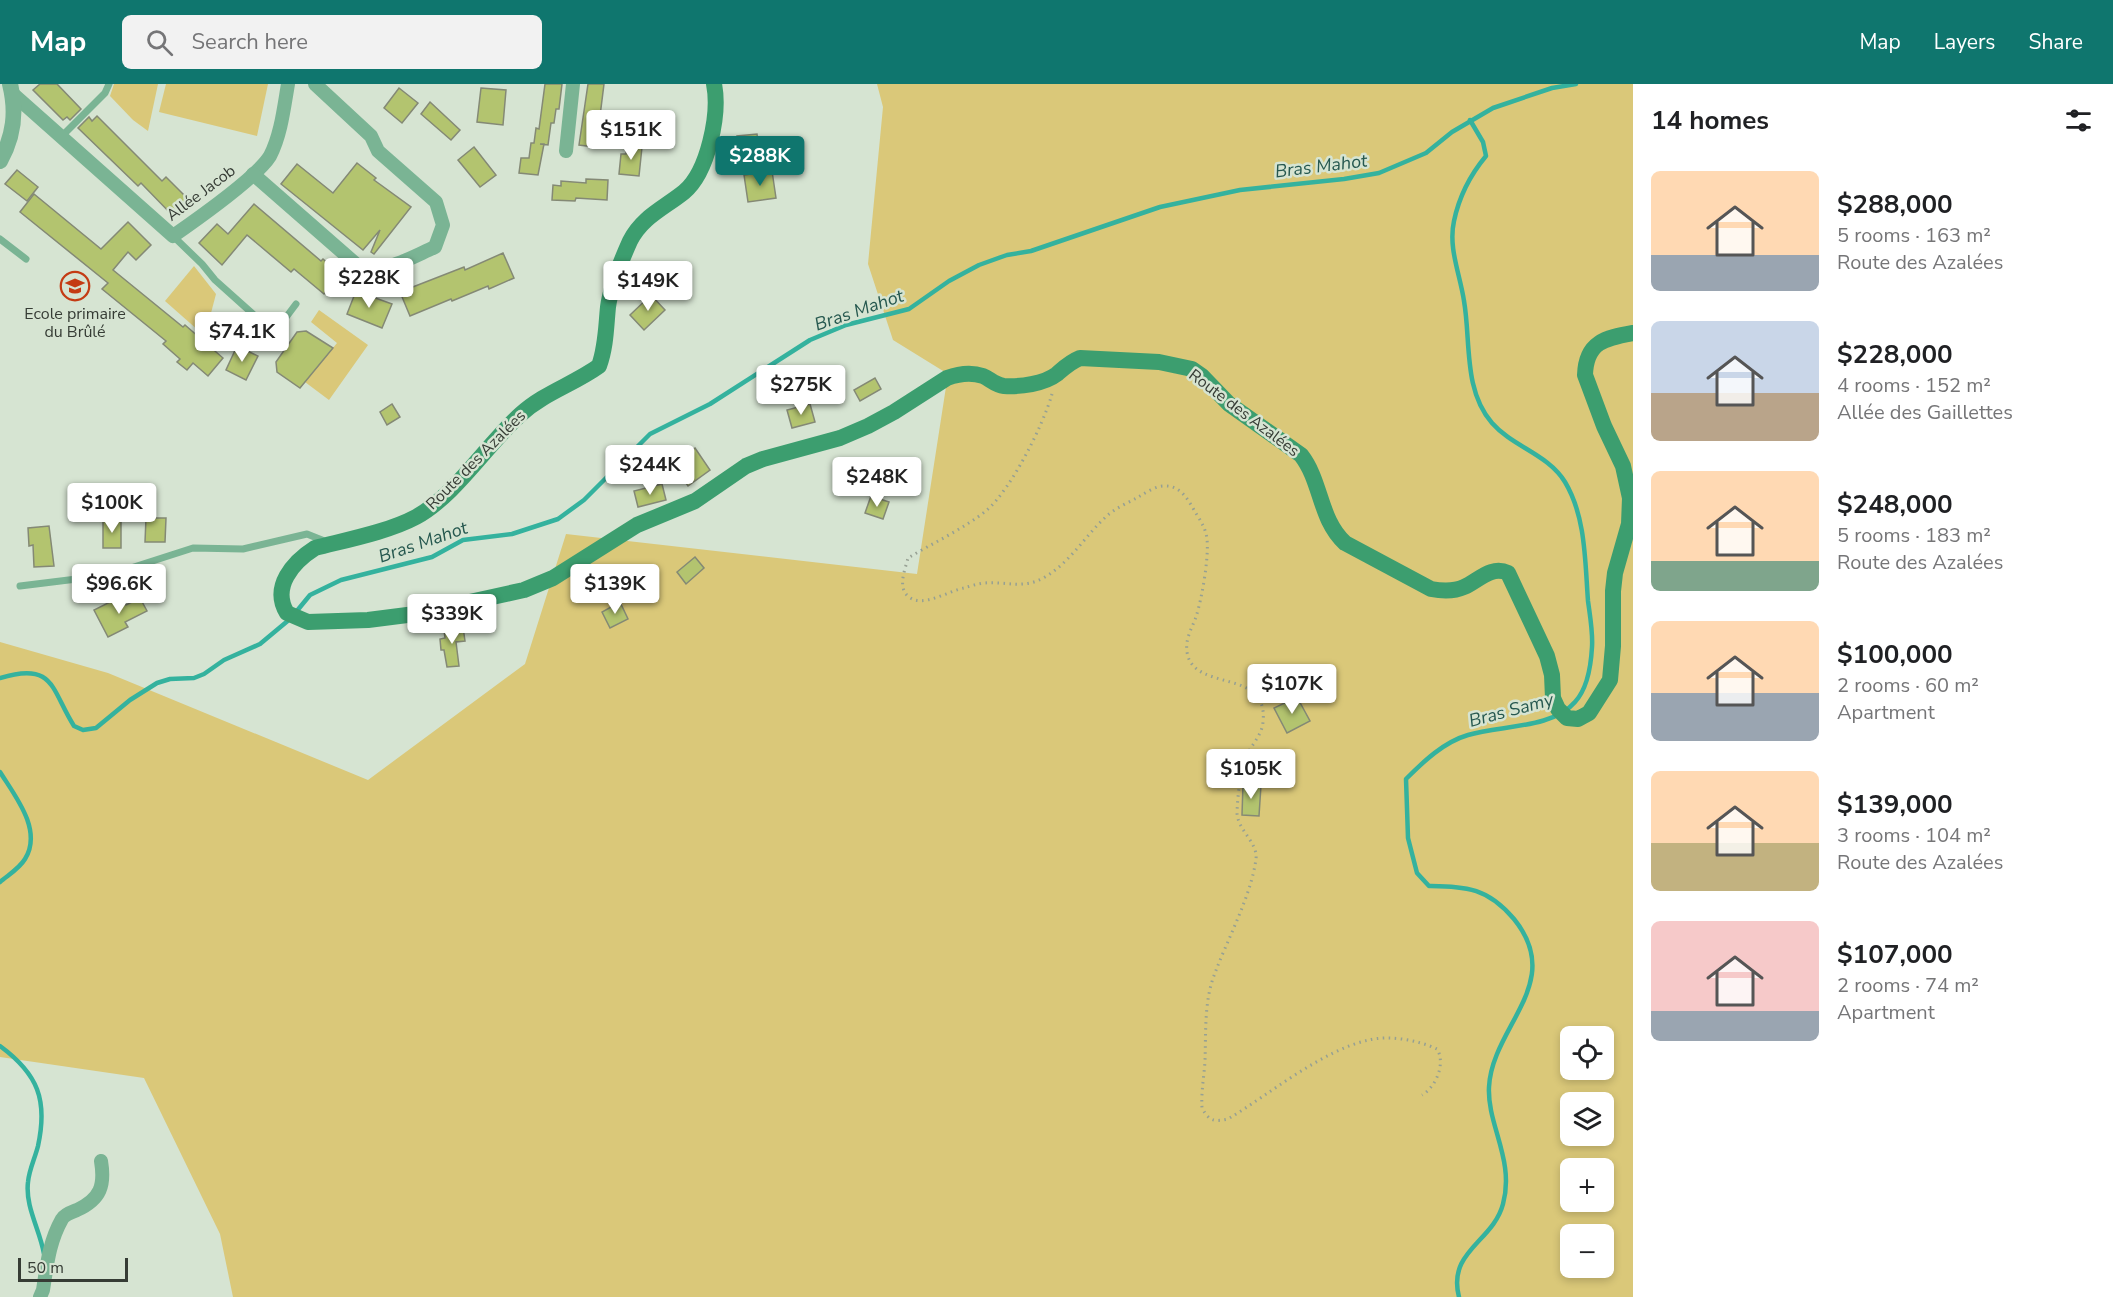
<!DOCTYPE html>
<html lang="en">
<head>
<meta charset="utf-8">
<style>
	body { margin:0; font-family:"Nunito Sans",sans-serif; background:#f2f2f2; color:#202124; height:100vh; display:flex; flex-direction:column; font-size:22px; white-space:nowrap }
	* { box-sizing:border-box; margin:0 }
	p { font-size:20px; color:#757577 }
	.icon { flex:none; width:33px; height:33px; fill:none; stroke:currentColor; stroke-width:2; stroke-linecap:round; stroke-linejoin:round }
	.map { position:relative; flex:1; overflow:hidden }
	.details { display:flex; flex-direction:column; background:#fff; width:480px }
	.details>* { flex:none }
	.buttons { position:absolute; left:1560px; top:942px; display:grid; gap:12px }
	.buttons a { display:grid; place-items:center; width:54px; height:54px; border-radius:9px; background:#fff; box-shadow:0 3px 9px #0003; font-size:30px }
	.scale { position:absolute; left:18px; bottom:15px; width:110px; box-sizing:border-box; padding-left:6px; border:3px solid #363c35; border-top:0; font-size:16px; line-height:21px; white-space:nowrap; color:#363c35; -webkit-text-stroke:4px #d6e4d2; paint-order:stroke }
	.price { position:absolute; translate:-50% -51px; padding:0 14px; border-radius:6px; background:#fff; color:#222; font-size:20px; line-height:39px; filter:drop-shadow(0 2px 3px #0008) }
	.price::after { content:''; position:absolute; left:50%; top:36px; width:18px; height:14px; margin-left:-9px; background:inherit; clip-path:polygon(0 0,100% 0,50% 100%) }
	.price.active { background:#0f766e; color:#fff }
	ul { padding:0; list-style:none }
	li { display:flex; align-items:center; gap:18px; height:150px; padding:0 18px }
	li span { display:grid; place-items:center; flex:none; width:168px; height:120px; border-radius:9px; color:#555 }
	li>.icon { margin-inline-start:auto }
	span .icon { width:72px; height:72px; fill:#fffc; stroke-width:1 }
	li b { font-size:26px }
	h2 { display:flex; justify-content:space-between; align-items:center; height:72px; padding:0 18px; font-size:26px }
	header { display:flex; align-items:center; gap:36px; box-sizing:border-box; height:84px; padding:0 30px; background:#0f766e; color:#fff }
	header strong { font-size:28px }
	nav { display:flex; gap:33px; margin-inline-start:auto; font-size:21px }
	.search { width:420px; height:54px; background:#f2f2f2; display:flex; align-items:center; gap:15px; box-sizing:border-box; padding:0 21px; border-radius:9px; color:#757577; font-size:22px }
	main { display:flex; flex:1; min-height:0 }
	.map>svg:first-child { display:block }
	.green { fill:#dac879; fill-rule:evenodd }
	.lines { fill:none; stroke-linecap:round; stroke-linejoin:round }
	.stream { stroke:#34b29e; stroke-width:4.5 }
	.building { fill:#b3c46f; stroke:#848975; stroke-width:1.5 }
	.path { stroke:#96a093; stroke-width:3; stroke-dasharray:1.5 4.5; stroke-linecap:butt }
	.service { stroke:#7ab494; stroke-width:7 }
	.minor { stroke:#7ab494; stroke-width:14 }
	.tertiary { stroke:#7ab494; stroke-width:16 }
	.secondary { stroke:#3c9e6f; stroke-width:16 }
	.labels { text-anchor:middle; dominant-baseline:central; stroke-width:5; stroke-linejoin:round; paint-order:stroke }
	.street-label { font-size:16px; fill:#363c35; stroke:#d6e4d2 }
	.poi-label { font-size:16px; fill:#363c35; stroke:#d6e4d2 }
	.water-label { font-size:18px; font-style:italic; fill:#26584f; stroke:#d6e4d2 }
</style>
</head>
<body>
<header>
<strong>Map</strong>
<div class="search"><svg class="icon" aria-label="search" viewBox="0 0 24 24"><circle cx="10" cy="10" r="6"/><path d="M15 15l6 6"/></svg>Search here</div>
<nav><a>Map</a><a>Layers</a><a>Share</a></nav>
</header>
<main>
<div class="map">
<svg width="1633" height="1213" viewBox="0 0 1633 1213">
	<rect width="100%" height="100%" fill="#d6e4d2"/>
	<g class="green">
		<path d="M114,0H158L148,47L133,36L110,12Z"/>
		<path d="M166,0H268L257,52L159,28Z"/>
		<path d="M877,0H1633V1213H233L220,1150L144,994L0,973V558L108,589L368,696L525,580L566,450L917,490L948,290L893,256L868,180L883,23ZM1570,952H1604V986H1570ZM1570,1018H1604V1052H1570ZM1570,1084H1604V1118H1570ZM1570,1150H1604V1184H1570Z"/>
		<path d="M194,182L216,210L211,229L199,247L165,217Z"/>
		<path d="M319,226L368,261L329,316L305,298L337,259L311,238Z"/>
	</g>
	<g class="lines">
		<g class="stream">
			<path d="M296,528L310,511L341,496L432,473L463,456L512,450L558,435L584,416L650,350L710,320L810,256L846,241L909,225L949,197L979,181L1007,171L1031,167L1160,123L1240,106L1344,95L1379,89L1426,69L1452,48L1493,24L1552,4L1576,0"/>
			<path d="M0,594C55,577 51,606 74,642L83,646L96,644L130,616L157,599L170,595L194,594L204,590L224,576L260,560L290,535"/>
			<path d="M0,688C15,712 43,746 25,775C19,785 8,791 0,798"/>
			<path d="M0,962C38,990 48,1016 38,1062C35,1074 29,1086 28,1098C25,1123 40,1146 44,1170"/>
			<path d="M1459,1213C1447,1167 1493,1158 1503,1120C1515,1076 1487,1041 1489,1003C1492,942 1566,899 1514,835C1487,803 1467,803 1429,802L1417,789L1408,754L1406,695C1424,677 1444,658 1468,651C1500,641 1552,645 1575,618C1588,604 1591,581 1592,563C1593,548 1590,532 1588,517C1585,478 1586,433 1565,398C1548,370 1513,363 1492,339C1463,306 1471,256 1464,217C1460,190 1448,164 1454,137C1459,113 1471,90 1486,72L1483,58L1470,36"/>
		</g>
	</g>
	<g class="building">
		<path d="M40,0H57L81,25L70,36L67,33L63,36L33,6Z"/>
		<path d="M545,0H562L559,25H556L554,39H551L548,61L540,60H544L538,91L519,89L521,74H529L531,59H534L536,44L539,45Z"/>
		<path d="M588,0H604L599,40H596L594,63L579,61Z"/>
		<path d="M399,4L418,19L402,39L384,24Z"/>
		<path d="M481,4L506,6L503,41L477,38Z"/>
		<path d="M430,18L460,46L451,56L421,30Z"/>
		<path d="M97,32L162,97L166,93L190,117L174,133L141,99L138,102L78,44L89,33L92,37Z"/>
		<path d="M757,50L759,67L739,69L737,52Z"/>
		<path d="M627,61L642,63L639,92L619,90L621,70H626Z"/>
		<path d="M474,63L496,91L480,103L458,76Z"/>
		<path d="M357,79L376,94L374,96L411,123L374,170L371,168L380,146L363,166L281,100L297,80L333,109Z"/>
		<path d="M17,86L38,103L27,117L5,100Z"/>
		<path d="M772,87L776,114L748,118L744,91Z"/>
		<path d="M586,95L608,96L607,116L576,114L575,117L552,116L553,101L561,102V97L586,99Z"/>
		<path d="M34,110L101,165L128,138L151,161L136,176L128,168L113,186L183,243L185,241L223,274L208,292L193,279L187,286L177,278L180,275L163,260L166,257L102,205L108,199L20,128Z"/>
		<path d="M254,120L321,177L323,175L341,191L324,210L294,185L291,188L247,151L222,181L199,159L217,140L228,150Z"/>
		<path d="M503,169L514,194L489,205L488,202L452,217L451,215L410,232L400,208L464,183L465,186Z"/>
		<path d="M356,207L392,220L382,244L347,230Z"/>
		<path d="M651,211L665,226L644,246L630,231Z"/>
		<path d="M306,247L333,264L300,304L277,288L276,278L297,248Z"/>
		<path d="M237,262L258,272L246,296L226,286Z"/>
		<path d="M875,294L881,305L860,317L854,306Z"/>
		<path d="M392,320L400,333L387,341L380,328Z"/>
		<path d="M810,320L815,338L792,344L787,326Z"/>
		<path d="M695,364L710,386L688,402L673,380Z"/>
		<path d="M662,400L666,416L638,423L634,407Z"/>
		<path d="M871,412L889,418L883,435L865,429Z"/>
		<path d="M146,434H166L165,458H145Z"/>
		<path d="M103,436L121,437V464H103Z"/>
		<path d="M49,442L54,482L34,483L33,461L29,462L28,444Z"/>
		<path d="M695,473L704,484L686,500L677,488Z"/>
		<path d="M140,514L147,527L125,538L128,543L108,553L94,526L114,516L116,519L123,516L126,521Z"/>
		<path d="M620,518L628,535L610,544L602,528Z"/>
		<path d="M463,543L465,557L456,558L459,582L447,583L444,566H441L440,555L445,554L444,546Z"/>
		<path d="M1297,613L1310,637L1287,649L1274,624Z"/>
		<path d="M1243,700L1261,701L1259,732L1242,731Z"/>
	</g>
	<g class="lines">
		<path class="path" d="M1052,310C1043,342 1011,405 987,426C965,444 933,459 908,474C905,486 897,504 909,513C923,524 948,507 964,504C970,502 977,500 984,499C1007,497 1023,506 1045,493C1072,477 1086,450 1108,431C1117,423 1130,418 1140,412C1147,408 1156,402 1164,402C1182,401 1189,418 1197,431C1202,439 1206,446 1207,455C1209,474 1202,514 1196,533C1192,544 1185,555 1187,568C1193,609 1269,583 1263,638C1262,651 1252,660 1247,671C1240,689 1238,708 1237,728C1237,746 1258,758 1256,775C1251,812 1228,854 1215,889C1204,916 1206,948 1205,977C1204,993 1201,1008 1202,1024C1209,1037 1214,1038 1228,1035C1270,1010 1322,966 1369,956C1389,951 1418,956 1437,965C1446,979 1436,1003 1422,1011"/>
		<g class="service">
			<path d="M61,53L105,9L109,0"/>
			<path d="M173,152L202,180L215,196L264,240H281L296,220"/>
			<path d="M0,155L26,175"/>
			<path d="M20,502L109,491L193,464L243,465L307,450L327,458"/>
		</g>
		<g class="minor">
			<path d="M13,10L173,152C196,136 257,93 270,72C281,51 284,23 288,0"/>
			<path d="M566,67L573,0"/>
			<path d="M253,90L357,181C384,191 410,174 435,163L443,141L436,118L378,67L371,52L315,0"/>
			<path d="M40,1213L43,1206C47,1181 49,1158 62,1135C65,1130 72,1128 77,1126C101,1115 105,1101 101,1077"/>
		</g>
		<path class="tertiary" d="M0,77C14,52 17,28 10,0"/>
		<path class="secondary" d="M714,0C720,30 708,88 684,108C664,124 642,133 630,157C621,177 611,201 608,223C606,243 606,263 599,282C574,300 544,309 521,330C488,359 455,412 416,433C388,448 346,456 315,464C293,478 271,503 287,529L308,538L368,536L415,530L524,506L553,494L637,441L695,417L746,382L763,375L840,354L868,342L894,328L947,294C958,290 971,288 983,292C990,295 995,301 1004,302C1020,303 1044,300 1057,290C1065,283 1070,278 1080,274L1159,278L1192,285L1202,292L1229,320L1301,371C1322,398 1319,435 1345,459L1431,505C1442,507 1453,508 1464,503C1478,497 1491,481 1508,489L1547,572L1552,591L1553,614L1558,625L1567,634L1578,635L1589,629L1610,596L1613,562V507L1615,489L1629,440L1630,414L1623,382L1604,342L1585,291C1586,258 1605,254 1633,249"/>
	</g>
	<defs>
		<g id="school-ring" transform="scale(1.5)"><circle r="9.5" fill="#d6e4d2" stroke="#c43b13" stroke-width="1.5"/><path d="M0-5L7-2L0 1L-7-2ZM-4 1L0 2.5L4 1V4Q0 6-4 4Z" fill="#c43b13"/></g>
	</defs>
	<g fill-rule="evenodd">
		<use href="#school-ring" x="75" y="202"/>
	</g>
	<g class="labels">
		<g class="street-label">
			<text transform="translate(201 109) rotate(-37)">Allée Jacob</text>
			<text transform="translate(1244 329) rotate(37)">Route des Azalées</text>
			<text transform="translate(476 376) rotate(-45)">Route des Azalées</text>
		</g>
		<g class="poi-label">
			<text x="75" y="230">Ecole primaire<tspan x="75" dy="18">du Brûlé</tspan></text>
		</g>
		<g class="water-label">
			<text transform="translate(1321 82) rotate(-7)">Bras Mahot</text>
			<text transform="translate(859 226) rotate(-19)">Bras Mahot</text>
			<text transform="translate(423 458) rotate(-19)">Bras Mahot</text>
			<text transform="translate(1511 626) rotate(-15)">Bras Samy</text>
		</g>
	</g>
</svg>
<div class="buttons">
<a><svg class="icon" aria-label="locate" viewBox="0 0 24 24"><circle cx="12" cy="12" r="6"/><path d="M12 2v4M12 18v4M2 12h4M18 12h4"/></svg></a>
<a><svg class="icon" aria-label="layers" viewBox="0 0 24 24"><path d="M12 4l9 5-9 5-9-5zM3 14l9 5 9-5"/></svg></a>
<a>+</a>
<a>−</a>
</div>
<div class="scale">50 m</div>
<b class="price" style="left:631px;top:77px">$151K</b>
<b class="price active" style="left:760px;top:103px">$288K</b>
<b class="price" style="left:369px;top:225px">$228K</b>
<b class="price" style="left:648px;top:228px">$149K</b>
<b class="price" style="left:242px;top:279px">$74.1K</b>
<b class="price" style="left:801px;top:332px">$275K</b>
<b class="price" style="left:650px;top:412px">$244K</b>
<b class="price" style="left:877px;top:424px">$248K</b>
<b class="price" style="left:112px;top:450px">$100K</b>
<b class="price" style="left:119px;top:531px">$96.6K</b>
<b class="price" style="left:615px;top:531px">$139K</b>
<b class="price" style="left:452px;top:561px">$339K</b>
<b class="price" style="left:1292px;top:631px">$107K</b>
<b class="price" style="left:1251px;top:716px">$105K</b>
</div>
<section class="details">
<h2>14 homes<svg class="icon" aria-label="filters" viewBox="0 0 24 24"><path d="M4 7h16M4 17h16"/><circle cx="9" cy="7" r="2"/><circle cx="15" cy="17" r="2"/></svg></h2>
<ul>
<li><span style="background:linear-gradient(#ffd9b3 70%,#9aa5b1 0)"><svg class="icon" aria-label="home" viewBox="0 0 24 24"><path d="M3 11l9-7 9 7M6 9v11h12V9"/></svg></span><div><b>$288,000</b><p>5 rooms · 163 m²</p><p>Route des Azalées</p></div></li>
<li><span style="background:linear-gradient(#c9d6e8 60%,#b9a48a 0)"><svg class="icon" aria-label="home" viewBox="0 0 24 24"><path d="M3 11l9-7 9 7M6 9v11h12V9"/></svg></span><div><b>$228,000</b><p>4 rooms · 152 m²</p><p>Allée des Gaillettes</p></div></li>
<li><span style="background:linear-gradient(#ffd9b3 75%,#7fa58c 0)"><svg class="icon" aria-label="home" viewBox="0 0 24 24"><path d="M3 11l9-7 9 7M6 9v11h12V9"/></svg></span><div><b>$248,000</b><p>5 rooms · 183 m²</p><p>Route des Azalées</p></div></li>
<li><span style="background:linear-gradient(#ffd9b3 60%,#9aa5b1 0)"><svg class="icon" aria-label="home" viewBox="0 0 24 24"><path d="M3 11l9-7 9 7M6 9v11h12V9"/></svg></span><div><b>$100,000</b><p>2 rooms · 60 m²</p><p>Apartment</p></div></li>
<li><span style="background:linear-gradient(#ffd9b3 60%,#c2b280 0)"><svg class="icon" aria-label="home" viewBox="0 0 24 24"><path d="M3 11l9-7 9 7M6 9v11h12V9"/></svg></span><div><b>$139,000</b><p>3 rooms · 104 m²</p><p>Route des Azalées</p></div></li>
<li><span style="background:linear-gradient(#f6c9c9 75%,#9aa5b1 0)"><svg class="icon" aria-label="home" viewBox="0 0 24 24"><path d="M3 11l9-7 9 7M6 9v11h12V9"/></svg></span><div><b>$107,000</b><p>2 rooms · 74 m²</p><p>Apartment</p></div></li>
</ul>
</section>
</main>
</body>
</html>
